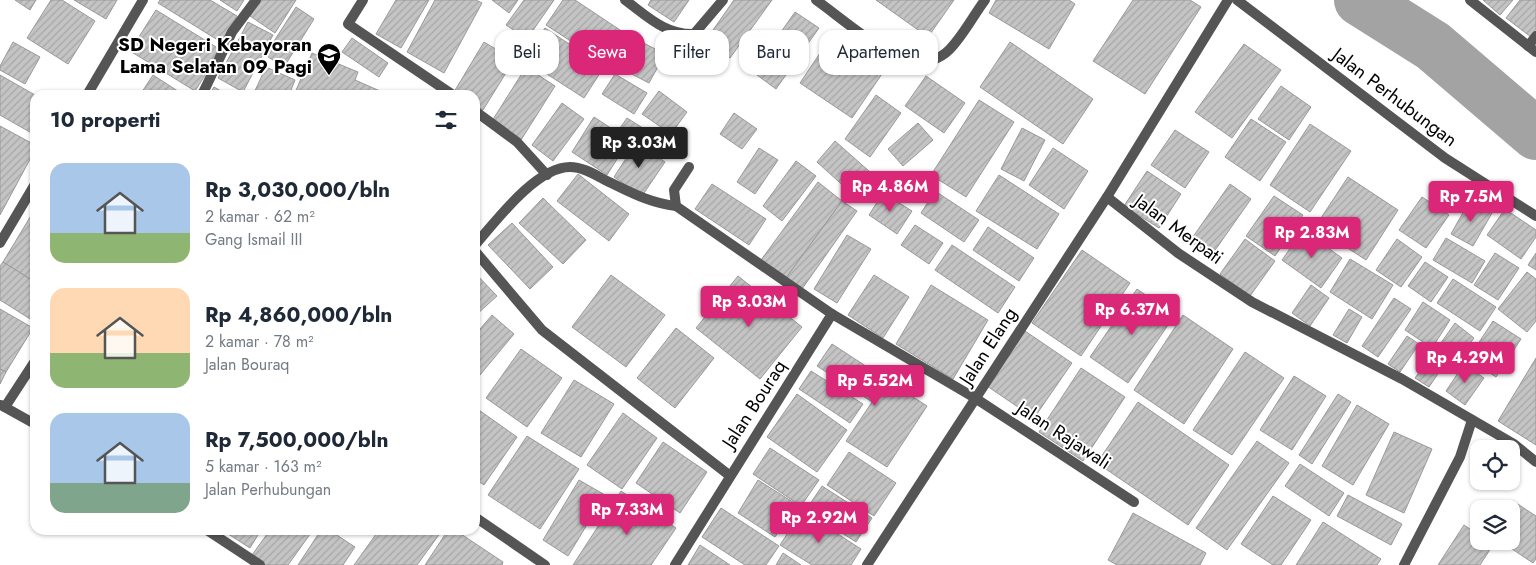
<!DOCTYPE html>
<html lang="id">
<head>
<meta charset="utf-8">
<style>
	body { margin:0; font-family:Jost,sans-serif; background:#f6f6f7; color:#1f2937; height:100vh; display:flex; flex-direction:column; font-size:19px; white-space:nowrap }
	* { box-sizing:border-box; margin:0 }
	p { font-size:16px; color:#747a83 }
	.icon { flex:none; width:28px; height:28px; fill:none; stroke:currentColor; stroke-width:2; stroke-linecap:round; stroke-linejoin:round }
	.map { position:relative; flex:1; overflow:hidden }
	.details { position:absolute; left:30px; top:90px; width:450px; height:445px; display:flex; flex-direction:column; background:#fff; border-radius:15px; box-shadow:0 1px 4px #0004 }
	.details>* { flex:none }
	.top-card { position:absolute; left:495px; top:30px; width:475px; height:45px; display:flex; gap:10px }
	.controls { position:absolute; left:1470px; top:440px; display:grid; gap:10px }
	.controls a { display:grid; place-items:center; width:50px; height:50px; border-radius:10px; background:#fff; box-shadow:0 1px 4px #0004; font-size:25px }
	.price { position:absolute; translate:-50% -42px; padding:0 11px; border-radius:5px; background:#db2777; color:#fff; font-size:16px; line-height:32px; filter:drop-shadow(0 1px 2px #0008) }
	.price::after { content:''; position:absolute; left:50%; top:30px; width:15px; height:11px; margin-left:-8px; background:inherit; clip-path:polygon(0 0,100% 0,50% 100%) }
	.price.current { background:#222; color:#fff }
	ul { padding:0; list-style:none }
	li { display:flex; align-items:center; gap:15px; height:125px; padding:0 20px }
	li span { display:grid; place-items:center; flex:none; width:140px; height:100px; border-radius:15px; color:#555 }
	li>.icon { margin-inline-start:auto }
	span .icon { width:60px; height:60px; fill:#fffc; stroke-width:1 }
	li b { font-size:21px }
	h2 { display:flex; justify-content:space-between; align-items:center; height:60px; padding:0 20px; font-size:21px }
	.pill { padding:0 18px; border-radius:15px; background:#fff; box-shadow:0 1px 4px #0004; font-size:18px; line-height:45px }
	.pill.current { background:#db2777; color:#fff }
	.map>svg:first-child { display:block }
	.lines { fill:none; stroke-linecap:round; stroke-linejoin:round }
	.river { stroke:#a3a3a3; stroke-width:52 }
	.building { fill:url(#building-hatch); stroke:#999 }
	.street { stroke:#555; stroke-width:10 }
	.labels { text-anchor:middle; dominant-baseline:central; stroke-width:4; stroke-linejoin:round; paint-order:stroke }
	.poi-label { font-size:19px; font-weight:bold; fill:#000; stroke:#fff; text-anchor:end }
	.street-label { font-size:19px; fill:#000; stroke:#fff }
</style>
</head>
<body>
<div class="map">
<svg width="1536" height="565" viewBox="0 0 1536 565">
	<defs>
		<pattern id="building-hatch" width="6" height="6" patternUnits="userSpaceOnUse" patternTransform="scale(1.25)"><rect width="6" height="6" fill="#c4c4c4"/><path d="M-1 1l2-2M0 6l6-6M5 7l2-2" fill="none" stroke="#a7a7a7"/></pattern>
	</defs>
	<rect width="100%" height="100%" fill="#fff"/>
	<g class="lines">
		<path class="river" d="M1360,0L1433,46L1536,134"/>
	</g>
	<g class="building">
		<path d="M15,0H36L30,10Z"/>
		<path d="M51,0H62L95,21L68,64L27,38Z"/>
		<path d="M74,0H117L106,19Z"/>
		<path d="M160,0H210L237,16L221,42L158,3Z"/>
		<path d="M220,0H244L237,11Z"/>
		<path d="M261,0H296L275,33L250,16Z"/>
		<path d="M396,0H429L401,48L376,34Z"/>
		<path d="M435,0H476L482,3L444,73L407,52Z"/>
		<path d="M492,0H518L509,13Z"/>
		<path d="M524,0H554L527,39L506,25Z"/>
		<path d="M563,0H575L626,34L606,64L546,25Z"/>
		<path d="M651,0H689L674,22L648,5Z"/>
		<path d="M734,0H772L730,58L706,40Z"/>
		<path d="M876,0H954L928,37Z"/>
		<path d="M996,0H1069L1075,4L1049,49L989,13Z"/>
		<path d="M1133,0H1190L1201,7L1145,94L1093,61Z"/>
		<path d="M1483,0H1513L1500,15Z"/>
		<path d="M1520,0H1536V29L1531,37L1506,18Z"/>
		<path d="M296,7L314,19L284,67L265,55Z"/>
		<path d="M156,10L221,50L195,91L130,51Z"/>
		<path d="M795,12L819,28L776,89L753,72Z"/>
		<path d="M248,22L273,35L243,92L218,78Z"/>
		<path d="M545,28L604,67L584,98L525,60Z"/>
		<path d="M834,32L886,68L852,118L800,83Z"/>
		<path d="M630,36L665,54L649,83L614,65Z"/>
		<path d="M352,38L388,63L379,77L342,52Z"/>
		<path d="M13,42L40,57L25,84L0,70V66Z"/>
		<path d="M484,42L514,60L483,110L475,105V95H458L454,92Z"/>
		<path d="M1010,42L1093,99L1063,144L980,87Z"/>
		<path d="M1244,44L1281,70L1232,138L1195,112Z"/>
		<path d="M312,53L358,72L355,80L389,95H294Z"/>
		<path d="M266,67L295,80L289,95H253Z"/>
		<path d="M526,67L555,86L521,140L492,121Z"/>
		<path d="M615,74L647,93L634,114L602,94Z"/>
		<path d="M0,75L35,95V135L0,115Z"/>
		<path d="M153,75L184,95H140Z"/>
		<path d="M926,76L965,103L944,133L905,106Z"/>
		<path d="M1281,86L1311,107L1289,140L1258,119Z"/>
		<path d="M214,87L228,95H209Z"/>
		<path d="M659,91L687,112L671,134L642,114Z"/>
		<path d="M876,95L901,113L870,157L845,139Z"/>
		<path d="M979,100L1014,122L966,197L931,175Z"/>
		<path d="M562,103L584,119L553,161L532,145Z"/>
		<path d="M734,113L757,129L742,149L720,134Z"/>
		<path d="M594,117L629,140L607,175L572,152Z"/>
		<path d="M627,118L668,144L662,154L620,128Z"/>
		<path d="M1251,119L1286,142L1260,181L1225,157Z"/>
		<path d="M918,123L933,140L903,166L888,149Z"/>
		<path d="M1310,124L1351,151L1310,212L1270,185Z"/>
		<path d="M0,126L35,145V150L0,215Z"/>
		<path d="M1022,128L1045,140L1024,181L1001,169Z"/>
		<path d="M1175,130L1209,152L1185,188L1151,165Z"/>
		<path d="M835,141L878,179L859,200L817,162Z"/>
		<path d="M636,143L665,162L642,196L614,177Z"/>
		<path d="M759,148L778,160L755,194L737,182Z"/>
		<path d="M1053,148L1088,171L1064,209L1029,185Z"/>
		<path d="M796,161L816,176L782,221L763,206Z"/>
		<path d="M1147,171L1181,194L1159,228L1124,206Z"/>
		<path d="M578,174L629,214L609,241L557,201Z"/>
		<path d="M999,175L1059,214L1037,249L976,211Z"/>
		<path d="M1348,177L1398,210L1366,260L1315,227Z"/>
		<path d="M818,182L842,201L786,278L761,260Z"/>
		<path d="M712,184L766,219L749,245L695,209Z"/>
		<path d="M1230,184L1251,199L1211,256L1190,241Z"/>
		<path d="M935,191L979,220L964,242L921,213Z"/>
		<path d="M883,193L912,211L897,234L869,215Z"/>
		<path d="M1274,196L1303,215L1275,256L1246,236Z"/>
		<path d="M1422,197L1449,215L1426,248L1399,230Z"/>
		<path d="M543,198L586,240L563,264L519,223Z"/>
		<path d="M1470,200L1492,213L1473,246L1451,234Z"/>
		<path d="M842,201L857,211L802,289L786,278Z"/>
		<path d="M35,209V282L3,262Z"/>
		<path d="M1505,209L1536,230V237L1521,259L1487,235Z"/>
		<path d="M512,223L553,267L530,289L488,245Z"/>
		<path d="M915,225L943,243L929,264L901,245Z"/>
		<path d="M988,227L1034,258L1019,281L973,250Z"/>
		<path d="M1303,230L1342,258L1321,288L1282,260Z"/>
		<path d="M847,235L871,249L837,303L814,289Z"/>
		<path d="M1446,238L1485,261L1472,283L1433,260Z"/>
		<path d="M1245,239L1275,261L1250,296L1220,274Z"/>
		<path d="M1397,239L1422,257L1401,287L1376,270Z"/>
		<path d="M952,245L1015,287L998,313L935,270Z"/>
		<path d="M1082,250L1130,283L1081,356L1032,323Z"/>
		<path d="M1495,253L1519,268L1498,300L1474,285Z"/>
		<path d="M1536,253V270L1528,265Z"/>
		<path d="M1350,259L1393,285L1372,319L1330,292Z"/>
		<path d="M3,262L35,282V322L0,300V266Z"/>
		<path d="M1425,262L1448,277L1431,302L1408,286Z"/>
		<path d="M1527,272L1536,279V321L1527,332L1498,309Z"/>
		<path d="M475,273L497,296L475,316Z"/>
		<path d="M611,275L665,315L626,367L572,327Z"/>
		<path d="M874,275L909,297L883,338L848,315Z"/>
		<path d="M738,276L802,327L760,379L696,328Z"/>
		<path d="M1453,279L1496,307L1480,331L1437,303Z"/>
		<path d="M931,285L988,320L953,379L896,344Z"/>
		<path d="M1311,285L1329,298L1310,326L1292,313Z"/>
		<path d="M1137,289L1175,315L1128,383L1090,357Z"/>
		<path d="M1394,298L1411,309L1378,357L1362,346Z"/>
		<path d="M1423,302L1450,320L1432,348L1405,330Z"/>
		<path d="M0,309L33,328L6,372L0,369Z"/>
		<path d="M1349,309L1362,317L1347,343L1333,335Z"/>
		<path d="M492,315L514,334L475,381V335Z"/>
		<path d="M1183,315L1233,349L1184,424L1134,390Z"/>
		<path d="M1493,321L1521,339L1496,377L1468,359Z"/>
		<path d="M1455,323L1474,338L1457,361L1438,347Z"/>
		<path d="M676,328L714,358L675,408L637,378Z"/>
		<path d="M1025,331L1072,363L1034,418L987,386Z"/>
		<path d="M1407,336L1419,344L1400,372L1388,364Z"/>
		<path d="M832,344L927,406L887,467L846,441L872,402L817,366Z"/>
		<path d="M521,349L562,378L527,427L486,398Z"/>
		<path d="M1435,350L1448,359L1429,387L1415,378Z"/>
		<path d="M1245,352L1284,378L1232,455L1193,430Z"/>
		<path d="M1536,358V445L1498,421Z"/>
		<path d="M1464,364L1484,378L1465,405L1446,391Z"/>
		<path d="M1081,368L1125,397L1083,461L1039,432Z"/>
		<path d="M0,369L6,372L0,384Z"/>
		<path d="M811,371L863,404L850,423L799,389Z"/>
		<path d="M1294,376L1326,396L1292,450L1260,430Z"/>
		<path d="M574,380L614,404L581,457L541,433Z"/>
		<path d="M797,394L847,430L817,472L767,437Z"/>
		<path d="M1338,394L1351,402L1312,464L1299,455Z"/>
		<path d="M1138,402L1229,465L1188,525L1097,463Z"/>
		<path d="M1357,405L1389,424L1353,485L1322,466Z"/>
		<path d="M476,408L517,437L484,485L475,479Z"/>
		<path d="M623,413L657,438L622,489L587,465Z"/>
		<path d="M1394,432L1432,449L1404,513L1366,495Z"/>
		<path d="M527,436L579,469L540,529L488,495Z"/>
		<path d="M1257,441L1289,463L1227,550L1196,528Z"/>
		<path d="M663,442L707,472L680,513L636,483Z"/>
		<path d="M770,448L819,480L801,506L753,474Z"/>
		<path d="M849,452L896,483L874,516L827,485Z"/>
		<path d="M1300,464L1344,493L1329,516L1285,486Z"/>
		<path d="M579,480L605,495L568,556L543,540Z"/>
		<path d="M758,480L796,504L775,537L738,513Z"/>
		<path d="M822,486L872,518L856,542L806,510Z"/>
		<path d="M621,491L676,528L651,565H573Z"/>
		<path d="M1348,495L1402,524L1391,545L1337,516Z"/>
		<path d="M1273,496L1311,520L1281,565H1273L1241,544Z"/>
		<path d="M1513,501L1536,516V559L1533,563L1500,541H1511V509H1508Z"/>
		<path d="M721,508L779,546L766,565H745L702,537Z"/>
		<path d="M802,511L861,549L851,565H812L780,545Z"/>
		<path d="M1133,513L1206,553L1200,565H1117L1108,560Z"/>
		<path d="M1323,522L1381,559L1377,565H1296Z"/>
		<path d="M1464,525L1479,535V541H1487L1493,545L1480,565H1438Z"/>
		<path d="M222,530H261L250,548Z"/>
		<path d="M270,530H313L288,565H265L252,555Z"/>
		<path d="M321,530H329L355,547L343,565H298Z"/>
		<path d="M379,530H438L441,532L417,565H354Z"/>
		<path d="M448,530H455L503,562L502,565H425Z"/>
		<path d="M700,545L730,565H688Z"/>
		<path d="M783,553L801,565H776Z"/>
	</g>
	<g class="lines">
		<g class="street">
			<path d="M363,0L348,24L453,95"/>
			<path d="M625,0C647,16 665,35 694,34L723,0"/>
			<path d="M816,0C840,17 886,57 913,62C925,64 940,59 949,50C963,36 973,16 985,0"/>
			<path d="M1237,0L1445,158L1536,216"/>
			<path d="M1470,0L1536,52"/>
			<path d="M1528,46L1536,36"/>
			<path d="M87,95L143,0"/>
			<path d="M202,95L232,32L256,0"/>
			<path d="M475,111L517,142L547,175"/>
			<path d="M689,167L674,190L676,206L832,314L975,398L1134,502"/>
			<path d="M1107,197L1178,253L1252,302L1402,379L1514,444L1536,462"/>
			<path d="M0,243L35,184"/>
			<path d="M475,245C496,221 536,167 570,167C584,167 597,176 609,182C632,193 650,203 676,206"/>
			<path d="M475,251L542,330L729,475"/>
			<path d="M1,405L35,424"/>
			<path d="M5,407L35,361"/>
			<path d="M475,517L545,565"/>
			<path d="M207,530L260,565"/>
			<path d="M675,565L832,314"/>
			<path d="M867,565L1107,197L1228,0"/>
			<path d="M1404,565L1460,457L1472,420"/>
		</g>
	</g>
	<defs>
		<g id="school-pin" transform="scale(1.25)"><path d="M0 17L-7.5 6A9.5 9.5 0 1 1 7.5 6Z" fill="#000" stroke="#fff"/><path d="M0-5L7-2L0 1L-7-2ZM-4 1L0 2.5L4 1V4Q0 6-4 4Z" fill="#fff"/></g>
	</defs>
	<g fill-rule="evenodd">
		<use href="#school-pin" x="329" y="55"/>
	</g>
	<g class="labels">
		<g class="poi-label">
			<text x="312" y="44">SD Negeri Kebayoran<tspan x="312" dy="22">Lama Selatan 09 Pagi</tspan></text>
		</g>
		<g class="street-label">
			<text transform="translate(1395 97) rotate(37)">Jalan Perhubungan</text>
			<text transform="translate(1179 229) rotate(36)">Jalan Merpati</text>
			<text transform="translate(988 346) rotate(-57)">Jalan Elang</text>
			<text transform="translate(754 404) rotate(-57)">Jalan Bouraq</text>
			<text transform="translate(1064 435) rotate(33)">Jalan Rajawali</text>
		</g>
	</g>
</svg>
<div class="controls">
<a><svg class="icon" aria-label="locate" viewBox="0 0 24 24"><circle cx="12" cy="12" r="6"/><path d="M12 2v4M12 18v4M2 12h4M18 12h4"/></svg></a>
<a><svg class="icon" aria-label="layers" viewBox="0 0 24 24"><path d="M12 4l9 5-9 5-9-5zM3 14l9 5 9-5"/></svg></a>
</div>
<b class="price current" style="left:639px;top:169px">Rp 3.03M</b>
<b class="price" style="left:890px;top:213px">Rp 4.86M</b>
<b class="price" style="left:1471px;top:223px">Rp 7.5M</b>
<b class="price" style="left:1312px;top:259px">Rp 2.83M</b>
<b class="price" style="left:749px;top:328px">Rp 3.03M</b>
<b class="price" style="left:1132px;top:336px">Rp 6.37M</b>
<b class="price" style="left:1465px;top:384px">Rp 4.29M</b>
<b class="price" style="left:875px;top:407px">Rp 5.52M</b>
<b class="price" style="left:627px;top:536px">Rp 7.33M</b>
<b class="price" style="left:819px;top:544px">Rp 2.92M</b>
<div class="top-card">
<a class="pill">Beli</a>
<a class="pill current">Sewa</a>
<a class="pill">Filter</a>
<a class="pill">Baru</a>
<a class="pill">Apartemen</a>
</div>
<section class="details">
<h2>10 properti<svg class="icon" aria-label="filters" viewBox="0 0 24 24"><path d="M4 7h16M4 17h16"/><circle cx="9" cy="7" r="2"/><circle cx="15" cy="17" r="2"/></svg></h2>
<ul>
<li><span style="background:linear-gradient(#a9c7e8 70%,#8fb573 0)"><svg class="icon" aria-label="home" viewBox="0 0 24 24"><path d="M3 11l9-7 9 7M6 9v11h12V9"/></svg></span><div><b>Rp 3,030,000/bln</b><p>2 kamar · 62 m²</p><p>Gang Ismail III</p></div></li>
<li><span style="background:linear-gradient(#ffd9b3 65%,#8fb573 0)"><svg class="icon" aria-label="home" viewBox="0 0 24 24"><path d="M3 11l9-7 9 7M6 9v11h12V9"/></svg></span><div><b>Rp 4,860,000/bln</b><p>2 kamar · 78 m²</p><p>Jalan Bouraq</p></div></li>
<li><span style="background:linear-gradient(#a9c7e8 70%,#7fa58c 0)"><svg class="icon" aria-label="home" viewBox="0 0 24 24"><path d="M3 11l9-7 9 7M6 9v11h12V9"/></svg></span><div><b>Rp 7,500,000/bln</b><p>5 kamar · 163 m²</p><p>Jalan Perhubungan</p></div></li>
</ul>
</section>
</div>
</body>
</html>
